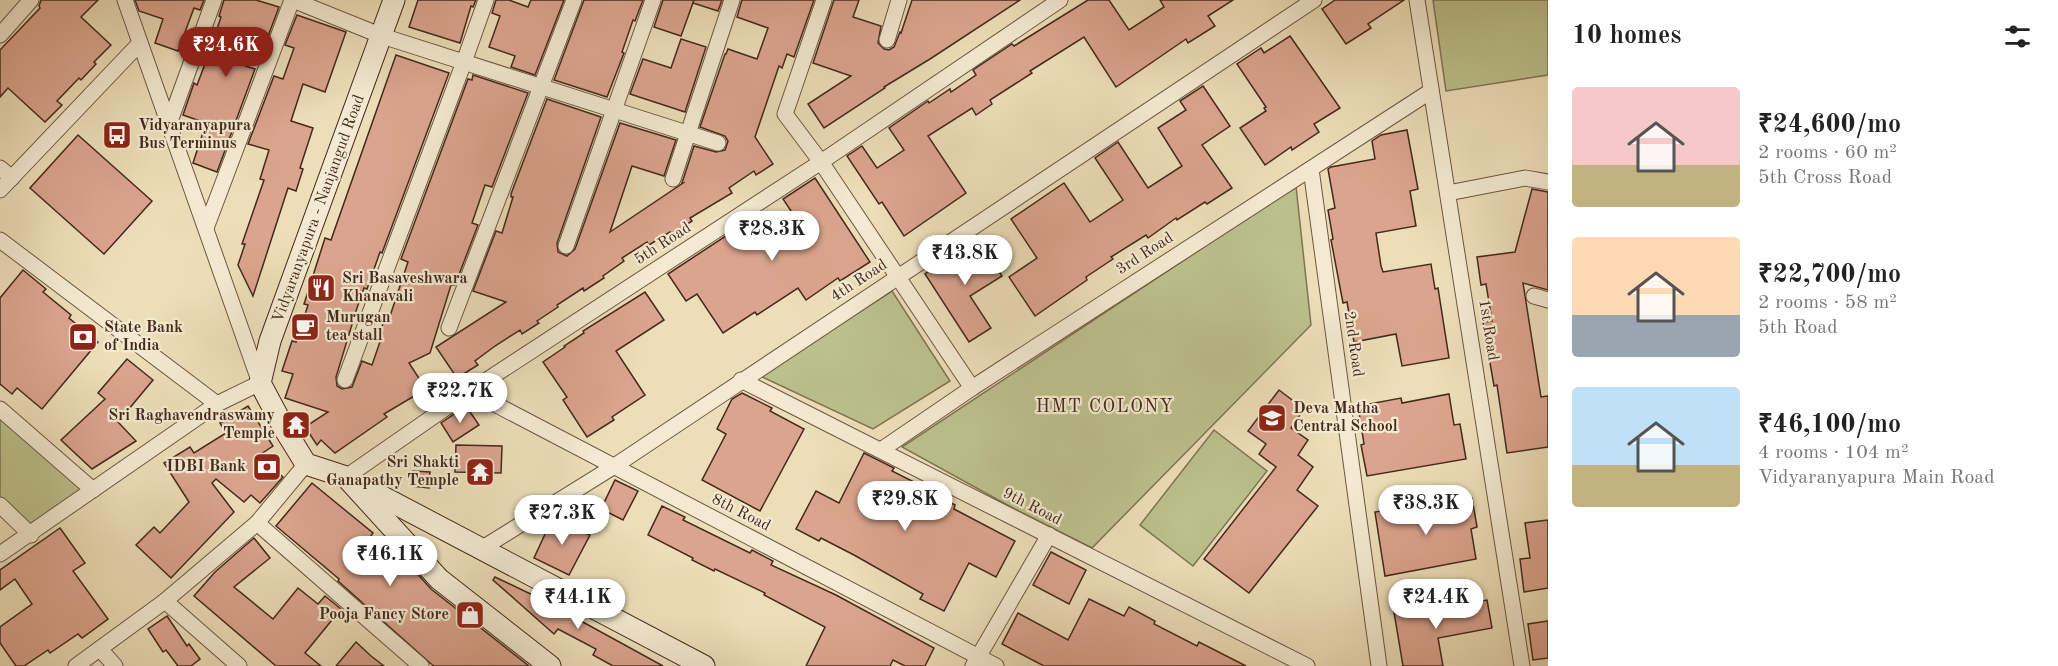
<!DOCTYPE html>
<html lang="en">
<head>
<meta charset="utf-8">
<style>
	body { margin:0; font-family:"Old Standard TT",serif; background:#f2f2f2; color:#222; height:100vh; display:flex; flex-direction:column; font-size:22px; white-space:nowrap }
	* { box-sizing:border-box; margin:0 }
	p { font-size:20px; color:#767676 }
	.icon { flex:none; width:33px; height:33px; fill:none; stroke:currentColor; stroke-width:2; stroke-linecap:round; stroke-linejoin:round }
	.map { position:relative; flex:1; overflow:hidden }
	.details { display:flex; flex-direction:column; background:#fff; width:510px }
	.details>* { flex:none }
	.price { position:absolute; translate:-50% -51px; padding:0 14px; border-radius:21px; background:#fff; color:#222; font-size:20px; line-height:39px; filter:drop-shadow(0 2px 3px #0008) }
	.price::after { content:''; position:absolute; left:50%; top:36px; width:18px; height:14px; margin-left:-9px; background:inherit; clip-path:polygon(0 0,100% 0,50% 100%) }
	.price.active { background:#8f2418; color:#fff }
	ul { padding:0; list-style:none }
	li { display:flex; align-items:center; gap:18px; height:150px; padding:0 24px }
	li span { display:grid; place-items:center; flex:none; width:168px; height:120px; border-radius:6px; color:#555 }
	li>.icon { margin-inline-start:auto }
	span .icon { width:72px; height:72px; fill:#fffc; stroke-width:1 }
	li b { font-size:26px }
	h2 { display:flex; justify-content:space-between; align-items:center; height:72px; padding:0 24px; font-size:26px }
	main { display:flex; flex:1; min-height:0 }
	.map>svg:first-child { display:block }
	.green { fill:#bbc08c; stroke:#807454; stroke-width:1.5 }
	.building { fill:#dba48e; stroke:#44291c; stroke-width:1.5 }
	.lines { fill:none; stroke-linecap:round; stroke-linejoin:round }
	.street-casing { stroke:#6e5643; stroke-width:17 }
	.secondary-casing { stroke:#44291c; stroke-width:23 }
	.street { stroke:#f3ead1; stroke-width:15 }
	.secondary { stroke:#f3ead1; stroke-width:21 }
	.labels { text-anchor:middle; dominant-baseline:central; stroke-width:4.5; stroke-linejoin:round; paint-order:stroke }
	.poi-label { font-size:16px; font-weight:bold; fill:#44291c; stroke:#f3ead1; text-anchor:start }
	.street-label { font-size:16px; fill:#44291c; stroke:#f3ead1 }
	.neighbourhood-label { font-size:18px; letter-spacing:1.5px; fill:#44291c; stroke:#f3ead1 }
</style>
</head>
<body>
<main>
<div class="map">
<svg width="1548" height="666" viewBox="0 0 1548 666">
	<rect width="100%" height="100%" fill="#ecdeb8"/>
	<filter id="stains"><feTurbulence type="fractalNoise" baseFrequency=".00333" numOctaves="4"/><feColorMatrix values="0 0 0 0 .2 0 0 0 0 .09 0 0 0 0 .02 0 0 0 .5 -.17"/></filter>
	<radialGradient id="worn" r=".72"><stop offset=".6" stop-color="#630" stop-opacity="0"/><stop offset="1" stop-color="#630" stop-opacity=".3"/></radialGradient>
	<g class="green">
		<path d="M1433,0H1548V75L1446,91Z"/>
		<path d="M1296,186L1311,325L1092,548L1011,507L902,447Z"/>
		<path d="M892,291L950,381L873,429L760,376Z"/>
		<path d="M0,417L84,489L31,527L0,498Z"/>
		<path d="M1214,430L1267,471L1193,566L1140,525Z"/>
	</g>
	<g class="building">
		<path d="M41,0H98L81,17L111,45L94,62L96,64L81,80L79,78L57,101L62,105L45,122L8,88L0,97V50L40,8L39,6Z"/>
		<path d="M135,0H204L200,10L194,8L178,51L155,43L163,19L139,11Z"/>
		<path d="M224,0H256L279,7L267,39L241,30L230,61L255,69L217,172L193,163L206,123L183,115L194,83L197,85L208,56L221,17L219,16Z"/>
		<path d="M418,0H476L473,7L471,6L460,43L409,27Z"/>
		<path d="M496,0H509L528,7L531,0H564L535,75L511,67L515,56L489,47L500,16L492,13Z"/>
		<path d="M584,0H643L635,21L633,20L622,52L624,53L607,97L554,80Z"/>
		<path d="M663,0H694L681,36L654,27Z"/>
		<path d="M694,0H722L718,11L693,3Z"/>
		<path d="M742,0H814L794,57L787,54L782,68L779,66L755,137L773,164L756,175L754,171L729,188L732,193L690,218L692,221L672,234L670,232L649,245L647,242L622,258L624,261L603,276L604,278L584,291L583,288L557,305L558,307L537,321L539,323L522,334L520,330L495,346L475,361L478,365L457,378L436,347L506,302L473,291L496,231L502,233L513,197H511V194L547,99L601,117L557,243L558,252L567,256L575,249L620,123L676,140L664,176L632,166L610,232L683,183H682L694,146L716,152L725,150L728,141L725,136L700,127L725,54H726L728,49L757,59L768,28L737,17Z"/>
		<path d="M834,0H859L853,17L881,26L878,43L884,49L889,50L894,47L900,32L901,33L912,0H1020L930,59L884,87L885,88L824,128L808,104L851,76L813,63Z"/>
		<path d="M1088,0H1109L1129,30L1164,7L1160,0H1233L1208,16L1215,26L1188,43L1186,39L1116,87L1084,37L1030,71L1032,73L990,100L992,104L976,115L972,108L928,136L966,193L904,236L882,202L879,204L847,156L862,146L877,168L904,150L889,128L928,101L929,103L950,89L951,92L976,75L973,70L1012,44L1014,46Z"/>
		<path d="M1335,0H1404L1368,24L1371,28L1346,44L1322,9Z"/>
		<path d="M297,15L346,32L325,92L303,84L291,121L313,128L300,168L303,169L296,191L288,188L253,296L238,265L245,244H242L264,180L260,179L269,150L248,144L274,76L283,79L294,48L285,45Z"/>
		<path d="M1290,36L1340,108L1314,124L1319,132L1292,150L1291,147L1265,165L1240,128L1266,111L1264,108L1266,107L1237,64L1261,48L1264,53Z"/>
		<path d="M681,39L706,47L685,112L630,94L643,59L671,68Z"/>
		<path d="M396,55L449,73L382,253L380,252L367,289L364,288L357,308L336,377L337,386L342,389L352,387L362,361L372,365L383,333L380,332L386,315L390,316L408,262L401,259L468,79L472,80L473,75L528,93L492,187L485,185L472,223L478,225L455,285H451L430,353L409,363L426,389L384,414L387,417L335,453L321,440L317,445L305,427L328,412L285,398L293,374L282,371L292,341L296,342L308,305L304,304L325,238L331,240Z"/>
		<path d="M1203,86L1230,126L1202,145L1232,188L1207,204L1205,202L1177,220L1176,218L1148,238L1146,235L1111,257L1113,259L1086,277L1087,280L1035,316L1009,277L1037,258L1011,219L1064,183L1090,222L1123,200L1095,158L1118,142L1148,188L1182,166L1158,128L1186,110L1180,101Z"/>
		<path d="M1407,130L1418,189L1410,191L1416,226L1376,233L1381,266L1383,272L1431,264L1435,289L1438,288L1449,358L1402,366L1396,334L1354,342L1347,302L1343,303L1331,240L1333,239L1328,210L1335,208L1328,169L1331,167L1375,159L1372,141L1381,135Z"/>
		<path d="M78,135L152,201L104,254L30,188Z"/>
		<path d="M815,178L870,262L840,281L838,278L806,300L798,288L757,315L755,312L723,333L697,294L686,301L668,274L750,220L768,247L801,226L783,199Z"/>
		<path d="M1532,189L1548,192V290L1523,283L1541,397L1548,396V447L1507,453L1497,385L1494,386L1483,322L1492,321L1486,284L1481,285L1477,257L1515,252Z"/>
		<path d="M976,237L1002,276L970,296L991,328L969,342L925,274Z"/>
		<path d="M23,270L46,289L43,292L71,315L69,318L98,342L42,409L17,388L12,394L0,384V298Z"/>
		<path d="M645,292L664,320L616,351L645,395L612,417L614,420L587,437L563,400L567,397L543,362L565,347L564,346L584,333L583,331Z"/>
		<path d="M127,359L153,380L118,422L136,441L92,469L61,440L105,399L98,393Z"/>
		<path d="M1279,390L1304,409L1291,428L1308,440L1298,455L1313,467L1297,490L1318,506L1249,593L1204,559L1276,467L1259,454L1266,444L1248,431Z"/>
		<path d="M742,393L772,408L770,411L804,429L760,511L702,480L726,434L717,429L732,399Z"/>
		<path d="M1449,394L1454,425L1460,424L1466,459L1367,476L1361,445L1364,444L1358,406L1401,398L1402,403Z"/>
		<path d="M248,406L273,446L258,456L283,477L260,503L251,495L244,502L216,479L212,483L234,512L171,578L136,545L154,527L160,533L189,502L164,463L190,447L194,453L226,433L220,423Z"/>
		<path d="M466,406L479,425L453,442L441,423Z"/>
		<path d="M456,445L502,446L501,473L455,472Z"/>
		<path d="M864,453L894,468L892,471L924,487L923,489L955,505L954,509L1015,541L996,577L969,563L944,611L920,599L923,594L854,555L821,538L819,541L796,529L816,491L839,503Z"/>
		<path d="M413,471L430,472L429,488L412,486Z"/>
		<path d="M615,480L638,491L623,520L601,509Z"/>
		<path d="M312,483L373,533L368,540L408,573L412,568L431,589L529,666H434L430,663L338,581L339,579L276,526Z"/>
		<path d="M1472,498L1477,527L1471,529L1476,559L1385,576L1375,512L1417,505L1418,507Z"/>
		<path d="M662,506L685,517L683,520L750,553L752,550L773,561L771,565L836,595L934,648L925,666H905L893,660L890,666H806L825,627L764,595L765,593L715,569L714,571L692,560L693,558L648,535Z"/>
		<path d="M553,517L590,535L569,575L534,558Z"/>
		<path d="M1548,520V588L1524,592L1520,559L1530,558L1525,523Z"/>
		<path d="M60,528L85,563L73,571L108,619L82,638L78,634L50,653L48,650L24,666H16L0,643V627L32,604L15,579L0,590V570Z"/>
		<path d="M254,538L270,558L234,587L273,619L298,588L318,604L325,596L341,609L305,653L321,666H276L194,596L215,572Z"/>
		<path d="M1051,552L1086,570L1069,604L1033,585Z"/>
		<path d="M495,577L539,598L663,666H613L593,655L596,649L558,629L554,634L493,580Z"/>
		<path d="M1089,599L1124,616L1129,607L1155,621L1154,624L1197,646L1199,642L1246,666H1044L1002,644L1018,613L1068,640Z"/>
		<path d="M1487,600L1492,628L1438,638L1443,666H1403L1394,612L1434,605V609Z"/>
		<path d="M167,616L187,646L189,644L200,659L191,666H178L166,650L163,652L148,629Z"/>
		<path d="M1548,621V658L1533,660L1528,624Z"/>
		<path d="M356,642L371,656L384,666H336Z"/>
	</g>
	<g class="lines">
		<g class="street-casing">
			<g id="street">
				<path d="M293,0L382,36L718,143"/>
				<path d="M824,0L785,114L821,162L972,388"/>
				<path d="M1417,0L1522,666"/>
				<path d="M0,35L31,0"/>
				<path d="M887,40L899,0"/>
				<path d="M169,124L214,0"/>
				<path d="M0,168L12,178"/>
				<path d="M1311,169L1379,666"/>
				<path d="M673,179L732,0"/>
				<path d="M0,190L140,43"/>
				<path d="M1448,193L1525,178L1548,182"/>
				<path d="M206,228L292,0"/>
				<path d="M0,240L217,404"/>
				<path d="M566,246L653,0"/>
				<path d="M1534,296L1548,300"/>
				<path d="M449,328L574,0"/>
				<path d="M345,380L464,62L486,0"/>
				<path d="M741,380L1307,666"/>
				<path d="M470,391L996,666"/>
				<path d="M0,409L93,490"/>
				<path d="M881,450L972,388L1431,91"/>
				<path d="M346,477L470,391L821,162L1060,0"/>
				<path d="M0,505L31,535"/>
				<path d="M257,523L421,666"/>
				<path d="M481,549L613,467L1314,0"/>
				<path d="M0,554L217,404L260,383L125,0"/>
				<path d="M165,601L239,666"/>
				<path d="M100,649L115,666"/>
				<path d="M76,666L165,601L257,523L306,464"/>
				<path d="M973,666L1049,535"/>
			</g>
		</g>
		<g class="secondary-casing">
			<g id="secondary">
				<path d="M394,0L270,341L260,383L285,430L306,464L346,477L439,579L550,666"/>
				<path d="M360,485L704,666"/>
			</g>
		</g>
		<use href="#street" class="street"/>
		<use href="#secondary" class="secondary"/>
	</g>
	<defs>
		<g id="bus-square" transform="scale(1.5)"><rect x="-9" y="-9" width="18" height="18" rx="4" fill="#8f2418" stroke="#f3ead1"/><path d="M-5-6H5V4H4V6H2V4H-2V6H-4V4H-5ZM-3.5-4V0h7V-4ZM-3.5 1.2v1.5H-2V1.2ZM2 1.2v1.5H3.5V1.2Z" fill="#fff"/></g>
		<g id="restaurant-square" transform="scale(1.5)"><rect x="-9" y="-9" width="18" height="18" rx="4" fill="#8f2418" stroke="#f3ead1"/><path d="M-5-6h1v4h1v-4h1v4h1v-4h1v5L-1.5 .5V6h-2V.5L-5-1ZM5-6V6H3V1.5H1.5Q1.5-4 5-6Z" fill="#fff"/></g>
		<g id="cafe-square" transform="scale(1.5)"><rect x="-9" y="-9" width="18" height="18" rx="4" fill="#8f2418" stroke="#f3ead1"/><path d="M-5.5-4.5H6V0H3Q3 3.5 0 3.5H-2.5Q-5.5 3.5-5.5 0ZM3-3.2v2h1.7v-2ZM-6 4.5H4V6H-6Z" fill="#fff"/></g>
		<g id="bank-square" transform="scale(1.5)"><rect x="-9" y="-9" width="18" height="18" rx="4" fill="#8f2418" stroke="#f3ead1"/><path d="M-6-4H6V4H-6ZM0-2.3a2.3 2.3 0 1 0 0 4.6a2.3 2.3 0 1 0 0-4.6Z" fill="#fff"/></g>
		<g id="school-square" transform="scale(1.5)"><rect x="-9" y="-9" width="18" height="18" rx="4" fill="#8f2418" stroke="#f3ead1"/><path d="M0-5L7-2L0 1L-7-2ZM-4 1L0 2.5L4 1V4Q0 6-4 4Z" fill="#fff"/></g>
		<g id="temple-square" transform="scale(1.5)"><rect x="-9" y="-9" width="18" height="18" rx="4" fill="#8f2418" stroke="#f3ead1"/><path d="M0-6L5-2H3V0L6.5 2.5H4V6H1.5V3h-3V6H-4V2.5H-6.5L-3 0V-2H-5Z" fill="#fff"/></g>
		<g id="shop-square" transform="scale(1.5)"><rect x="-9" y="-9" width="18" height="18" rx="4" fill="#8f2418" stroke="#f3ead1"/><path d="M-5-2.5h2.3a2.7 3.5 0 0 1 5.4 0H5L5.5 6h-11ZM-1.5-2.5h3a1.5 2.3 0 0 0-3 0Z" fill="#fff"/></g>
	</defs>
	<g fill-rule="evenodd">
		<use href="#bus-square" x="117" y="135"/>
		<use href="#restaurant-square" x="321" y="288"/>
		<use href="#cafe-square" x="305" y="327"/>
		<use href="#bank-square" x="83" y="337"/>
		<use href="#school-square" x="1272" y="418"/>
		<use href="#temple-square" x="296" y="425"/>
		<use href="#bank-square" x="267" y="467"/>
		<use href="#temple-square" x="480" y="472"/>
		<use href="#shop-square" x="470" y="615"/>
	</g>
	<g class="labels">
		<g class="poi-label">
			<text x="138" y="126">Vidyaranyapura<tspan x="138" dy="18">Bus Terminus</tspan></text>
			<text x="342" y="279">Sri Basaveshwara<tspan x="342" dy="18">Khanavali</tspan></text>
			<text x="326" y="318">Murugan<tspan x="326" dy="18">tea stall</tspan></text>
			<text x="104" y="328">State Bank<tspan x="104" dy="18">of India</tspan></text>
			<text x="1293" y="409">Deva Matha<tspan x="1293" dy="18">Central School</tspan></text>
			<text x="275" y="416" text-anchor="end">Sri Raghavendraswamy<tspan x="275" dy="18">Temple</tspan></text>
			<text x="459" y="463" text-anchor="end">Sri Shakti<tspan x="459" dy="18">Ganapathy Temple</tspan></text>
			<text x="246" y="467" text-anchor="end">IDBI Bank</text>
			<text x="449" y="615" text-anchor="end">Pooja Fancy Store</text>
		</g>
		<g class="street-label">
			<text transform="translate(319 209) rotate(-70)">Vidyaranyapura - Nanjangud Road</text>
			<text transform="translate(663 244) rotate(-33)">5th Road</text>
			<text transform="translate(1145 254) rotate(-33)">3rd Road</text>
			<text transform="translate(859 281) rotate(-33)">4th Road</text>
			<text transform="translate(1488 330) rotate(81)">1st Road</text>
			<text transform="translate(1353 344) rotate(82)">2nd Road</text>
			<text transform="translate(1032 507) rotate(27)">9th Road</text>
			<text transform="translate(741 513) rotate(27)">8th Road</text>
		</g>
		<g class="neighbourhood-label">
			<text x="1105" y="407">HMT COLONY</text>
		</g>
	</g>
	<rect width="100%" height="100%" filter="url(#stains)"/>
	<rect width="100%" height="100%" fill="url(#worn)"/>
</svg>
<b class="price active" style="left:226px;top:78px">₹24.6K</b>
<b class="price" style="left:772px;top:262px">₹28.3K</b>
<b class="price" style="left:965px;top:286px">₹43.8K</b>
<b class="price" style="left:460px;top:424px">₹22.7K</b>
<b class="price" style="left:905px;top:532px">₹29.8K</b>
<b class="price" style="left:1426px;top:536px">₹38.3K</b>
<b class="price" style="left:562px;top:546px">₹27.3K</b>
<b class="price" style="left:390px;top:587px">₹46.1K</b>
<b class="price" style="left:578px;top:630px">₹44.1K</b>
<b class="price" style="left:1436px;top:630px">₹24.4K</b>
</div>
<section class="details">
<h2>10 homes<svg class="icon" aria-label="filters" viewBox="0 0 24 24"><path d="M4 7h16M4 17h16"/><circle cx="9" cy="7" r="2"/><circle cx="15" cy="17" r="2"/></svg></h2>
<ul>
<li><span style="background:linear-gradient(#f6c9c9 65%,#c2b280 0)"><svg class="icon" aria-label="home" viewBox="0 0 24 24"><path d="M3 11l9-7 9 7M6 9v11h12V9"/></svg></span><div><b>₹24,600/mo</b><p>2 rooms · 60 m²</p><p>5th Cross Road</p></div></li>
<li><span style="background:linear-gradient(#ffd9b3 65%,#9aa5b1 0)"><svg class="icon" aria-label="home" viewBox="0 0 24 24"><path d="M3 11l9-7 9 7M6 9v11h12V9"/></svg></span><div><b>₹22,700/mo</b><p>2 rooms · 58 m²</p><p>5th Road</p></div></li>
<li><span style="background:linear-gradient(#bfe0f5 65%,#c2b280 0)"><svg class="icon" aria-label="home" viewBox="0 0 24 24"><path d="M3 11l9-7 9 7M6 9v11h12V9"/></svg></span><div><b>₹46,100/mo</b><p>4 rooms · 104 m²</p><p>Vidyaranyapura Main Road</p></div></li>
</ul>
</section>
</main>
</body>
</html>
